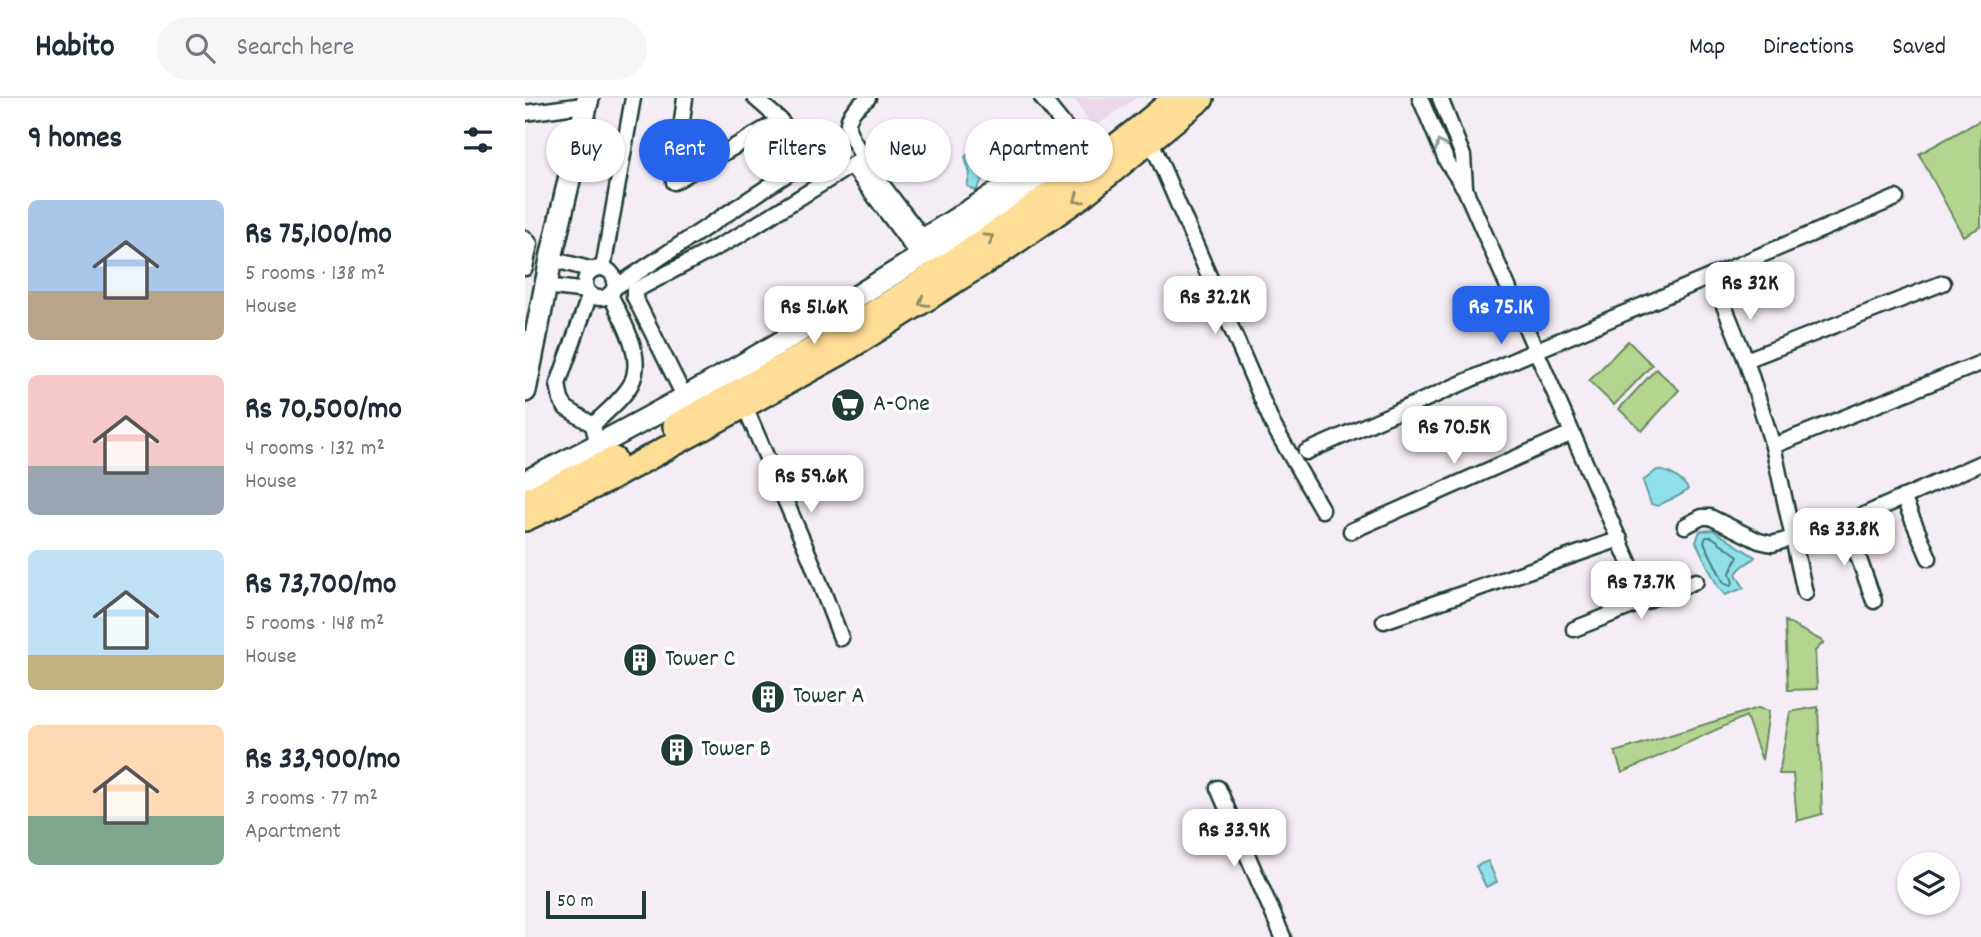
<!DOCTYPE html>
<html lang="en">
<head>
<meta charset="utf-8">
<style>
	body { margin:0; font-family:Dekko,sans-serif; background:#f6f6f7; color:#1f2937; height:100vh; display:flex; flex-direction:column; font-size:26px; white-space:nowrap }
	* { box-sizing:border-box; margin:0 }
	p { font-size:23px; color:#747a83 }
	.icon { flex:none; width:38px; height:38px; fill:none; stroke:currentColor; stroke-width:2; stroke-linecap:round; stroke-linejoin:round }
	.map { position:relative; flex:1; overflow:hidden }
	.drawer { display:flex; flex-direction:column; background:#fff; width:525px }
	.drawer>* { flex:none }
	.guide { position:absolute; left:21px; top:21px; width:665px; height:63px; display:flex; gap:14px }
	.fabs { position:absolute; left:1372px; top:754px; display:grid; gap:14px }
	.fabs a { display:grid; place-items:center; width:63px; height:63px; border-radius:50%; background:#fff; box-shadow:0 2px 5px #0004; font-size:35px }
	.scale { position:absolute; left:21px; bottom:18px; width:100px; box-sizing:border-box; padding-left:7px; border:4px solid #1f3d34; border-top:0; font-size:19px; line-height:24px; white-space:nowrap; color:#1f3d34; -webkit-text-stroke:5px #fff; paint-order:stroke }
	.price { position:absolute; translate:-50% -60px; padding:0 16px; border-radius:14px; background:#fff; color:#222; font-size:23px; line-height:46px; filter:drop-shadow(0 2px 4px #0008) }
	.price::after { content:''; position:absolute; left:50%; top:42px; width:21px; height:16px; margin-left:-10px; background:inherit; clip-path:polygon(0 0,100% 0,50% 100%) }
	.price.on { background:#2563eb; color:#fff }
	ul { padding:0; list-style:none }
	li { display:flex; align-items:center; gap:21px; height:175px; padding:0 28px }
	li span { display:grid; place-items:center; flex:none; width:196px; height:140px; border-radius:10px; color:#555 }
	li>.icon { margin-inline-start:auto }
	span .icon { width:84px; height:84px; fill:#fffc; stroke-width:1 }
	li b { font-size:30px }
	h2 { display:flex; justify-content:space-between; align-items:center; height:84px; padding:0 28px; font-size:30px }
	.tag { padding:0 24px; border-radius:32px; background:#fff; box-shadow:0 2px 5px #0004; font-size:24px; line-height:63px }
	.tag.on { background:#2563eb; color:#fff }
	header { display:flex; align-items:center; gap:42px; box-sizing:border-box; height:98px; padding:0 35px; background:#fff; border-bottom:2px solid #e0e1e3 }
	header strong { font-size:33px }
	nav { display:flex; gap:38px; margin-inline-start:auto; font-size:24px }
	.search { width:490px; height:63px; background:#f6f6f7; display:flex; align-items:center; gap:18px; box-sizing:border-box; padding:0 24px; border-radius:38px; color:#747a83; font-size:26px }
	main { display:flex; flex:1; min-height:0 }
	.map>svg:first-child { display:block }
	.built { fill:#e9d8e9 }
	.green { fill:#b3d58f; stroke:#698962; stroke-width:2 }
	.water { fill:#90e0ec; stroke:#639fa2; stroke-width:2 }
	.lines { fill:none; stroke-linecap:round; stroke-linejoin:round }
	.shore { stroke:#4c7e7e; stroke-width:2 }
	.street-casing { stroke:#1f3d34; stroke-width:19 }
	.secondary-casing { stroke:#1f3d34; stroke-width:26 }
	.primary-casing { stroke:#1f3d34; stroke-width:28 }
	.street { stroke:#fff; stroke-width:14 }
	.secondary { stroke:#fff; stroke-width:21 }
	.primary { stroke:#ffdd96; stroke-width:23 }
	.oneway { stroke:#8f9e9a }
	.oneway2 { stroke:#8f8d65 }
	.labels { text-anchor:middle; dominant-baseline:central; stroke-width:7; stroke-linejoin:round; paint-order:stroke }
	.poi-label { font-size:24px; fill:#1f3d34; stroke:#fff; text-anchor:start }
</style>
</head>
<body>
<header>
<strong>Habito</strong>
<div class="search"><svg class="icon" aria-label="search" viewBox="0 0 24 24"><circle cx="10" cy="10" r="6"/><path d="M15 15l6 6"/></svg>Search here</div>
<nav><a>Map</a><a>Directions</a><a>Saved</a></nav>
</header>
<main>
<section class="drawer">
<h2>9 homes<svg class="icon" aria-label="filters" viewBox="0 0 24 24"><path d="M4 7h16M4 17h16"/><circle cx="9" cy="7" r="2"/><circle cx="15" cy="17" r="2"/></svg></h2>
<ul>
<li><span style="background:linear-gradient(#a9c7e8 65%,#b9a48a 0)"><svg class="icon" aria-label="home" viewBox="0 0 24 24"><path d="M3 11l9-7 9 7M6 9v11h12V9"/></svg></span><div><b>Rs 75,100/mo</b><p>5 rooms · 138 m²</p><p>House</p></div></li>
<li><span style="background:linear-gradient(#f6c9c9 65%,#9aa5b1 0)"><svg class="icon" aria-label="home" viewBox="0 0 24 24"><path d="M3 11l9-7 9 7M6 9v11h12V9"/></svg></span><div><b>Rs 70,500/mo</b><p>4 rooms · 132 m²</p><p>House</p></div></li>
<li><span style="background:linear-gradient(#bfe0f5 75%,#c2b280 0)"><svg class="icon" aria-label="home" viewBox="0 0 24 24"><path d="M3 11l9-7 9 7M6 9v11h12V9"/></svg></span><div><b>Rs 73,700/mo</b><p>5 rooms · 148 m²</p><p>House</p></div></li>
<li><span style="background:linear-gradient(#ffd9b3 65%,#7fa58c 0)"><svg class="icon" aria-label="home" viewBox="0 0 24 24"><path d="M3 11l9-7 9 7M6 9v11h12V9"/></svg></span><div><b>Rs 33,900/mo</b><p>3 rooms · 77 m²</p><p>Apartment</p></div></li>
</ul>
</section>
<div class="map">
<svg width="1456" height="839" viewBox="0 0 1456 839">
	<rect width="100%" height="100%" fill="#f5edf5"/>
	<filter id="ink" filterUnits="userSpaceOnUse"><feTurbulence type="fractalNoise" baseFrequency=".0143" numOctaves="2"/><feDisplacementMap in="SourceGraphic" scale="14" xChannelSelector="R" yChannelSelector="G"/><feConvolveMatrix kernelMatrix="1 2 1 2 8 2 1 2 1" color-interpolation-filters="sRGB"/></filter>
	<g filter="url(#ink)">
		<path class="built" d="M549,0H611L568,30Z"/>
		<g class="green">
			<path d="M1456,22V129L1438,138L1394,56Z"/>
			<path d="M1103,243L1127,267L1089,307L1064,283Z"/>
			<path d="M1131,271L1154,292L1117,333L1094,311Z"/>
			<path d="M1260,523L1299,544L1290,553L1292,591L1263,592Z"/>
			<path d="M1293,609L1297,716L1272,723L1268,676H1254L1265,614Z"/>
			<path d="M1233,610L1244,613L1237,662L1221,618L1097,675L1090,654Z"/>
		</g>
		<g class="water">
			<path d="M455,46C465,65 462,75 451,93L442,88L445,76L440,59Z"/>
			<path d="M1132,372C1144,373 1157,381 1163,391C1155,400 1143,401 1133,408L1126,406L1118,383Z"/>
			<path d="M1188,432L1230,459C1223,467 1219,464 1211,476L1219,490L1200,497L1193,489L1171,444L1175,433Z"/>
			<path d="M963,763L972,784L961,789L951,768Z"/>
		</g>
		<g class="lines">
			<path class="shore" d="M1181,439H1187L1213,458L1205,475L1208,485L1206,488L1199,485L1179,444Z"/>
			<g class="street-casing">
				<g id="street">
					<path d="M160,0L149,84L255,22"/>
					<path d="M343,0C335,7 325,13 323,25C320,46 396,136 412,158"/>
					<path d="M517,0L554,46"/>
					<path d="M895,0L922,64L940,91L1121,503"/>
					<path d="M915,0L938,58L940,89"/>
					<path d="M0,15L51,8L61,11"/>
					<path d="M626,43L748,327L797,412"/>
					<path d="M327,68L389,151"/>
					<path d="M0,140L5,146L0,170"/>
					<path d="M385,146L461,98L548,38"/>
					<path d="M26,161L68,172"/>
					<path d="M78,170L108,0"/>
					<circle cx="75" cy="185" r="15"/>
					<path d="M21,188L62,193"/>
					<path d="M89,190L282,63L255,22L230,0"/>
					<path d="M65,196L33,286L36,302L41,310L68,327"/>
					<path d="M1221,262L1418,185"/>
					<path d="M160,300L109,198V193L213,138L338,60"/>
					<path d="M220,309L286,462L316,540"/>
					<path d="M73,348L68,327C81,314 98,301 106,286C121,258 96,221 85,196"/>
					<path d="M1248,348L1456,265"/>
					<path d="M781,354L1010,253L1187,178"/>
					<path d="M1378,399L1404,460"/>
					<path d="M1321,425L1349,503"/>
					<path d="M1160,428L1177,419H1185L1234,443L1247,446L1321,425L1456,365"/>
					<path d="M826,433L1047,335"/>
					<path d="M1280,495L1248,348L1221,262L1187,178L1371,100"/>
					<path d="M859,523L1095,441"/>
					<path d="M1049,531L1171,483"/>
					<path d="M693,690L758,839"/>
				</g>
			</g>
			<g class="secondary-casing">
				<g id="secondary">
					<path d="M0,293L27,156L63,0"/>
					<path d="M0,384C194,288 377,173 557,54L564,53L573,61"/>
				</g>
			</g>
			<g class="primary-casing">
				<g id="primary">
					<path d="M150,328C277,261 399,187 515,103C561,70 608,37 650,0"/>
					<path d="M0,403L89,361"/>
					<path d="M0,421L83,382L314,256L476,154L557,98L677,0"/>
				</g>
			</g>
			<use href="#street" class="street"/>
			<use href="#secondary" class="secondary"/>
			<use href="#primary" class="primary"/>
		</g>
		<defs><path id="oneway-chevron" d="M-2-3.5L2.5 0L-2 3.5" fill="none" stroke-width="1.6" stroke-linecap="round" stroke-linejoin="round" transform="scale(1.75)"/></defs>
		<use class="oneway" href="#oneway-chevron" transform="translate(915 47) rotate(-113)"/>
		<g class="oneway2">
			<use href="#oneway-chevron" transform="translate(553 101) rotate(144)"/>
			<use href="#oneway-chevron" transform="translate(464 140) rotate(-34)"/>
			<use href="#oneway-chevron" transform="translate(398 204) rotate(148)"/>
		</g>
	</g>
	<defs>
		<g id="supermarket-disc" transform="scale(1.75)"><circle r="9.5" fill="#1f3d34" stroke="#fff"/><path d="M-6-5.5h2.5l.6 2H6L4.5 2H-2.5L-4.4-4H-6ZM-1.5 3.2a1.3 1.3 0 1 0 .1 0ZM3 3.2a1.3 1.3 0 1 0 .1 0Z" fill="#fff"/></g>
		<g id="building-disc" transform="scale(1.75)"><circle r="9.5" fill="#1f3d34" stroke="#fff"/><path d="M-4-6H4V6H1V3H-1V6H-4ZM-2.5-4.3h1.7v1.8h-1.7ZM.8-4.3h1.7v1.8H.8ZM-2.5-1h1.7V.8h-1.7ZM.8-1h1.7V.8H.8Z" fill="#fff"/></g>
	</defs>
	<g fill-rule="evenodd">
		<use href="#supermarket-disc" x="323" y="307"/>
		<use href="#building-disc" x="115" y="562"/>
		<use href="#building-disc" x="243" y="599"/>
		<use href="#building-disc" x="152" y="652"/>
	</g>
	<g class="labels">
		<g class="poi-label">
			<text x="348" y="307">A-One</text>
			<text x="140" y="562">Tower C</text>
			<text x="268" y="599">Tower A</text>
			<text x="176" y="652">Tower B</text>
		</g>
	</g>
</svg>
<div class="fabs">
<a><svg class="icon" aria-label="layers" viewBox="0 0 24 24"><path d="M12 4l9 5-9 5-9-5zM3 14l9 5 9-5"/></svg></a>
</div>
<div class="scale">50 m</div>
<b class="price" style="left:1225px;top:224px">Rs 32K</b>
<b class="price" style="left:690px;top:238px">Rs 32.2K</b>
<b class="price" style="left:289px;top:248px">Rs 51.6K</b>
<b class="price on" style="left:976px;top:248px">Rs 75.1K</b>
<b class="price" style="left:929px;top:368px">Rs 70.5K</b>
<b class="price" style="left:286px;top:417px">Rs 59.6K</b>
<b class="price" style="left:1319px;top:470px">Rs 33.8K</b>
<b class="price" style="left:1116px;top:523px">Rs 73.7K</b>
<b class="price" style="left:709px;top:771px">Rs 33.9K</b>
<div class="guide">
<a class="tag">Buy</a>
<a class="tag on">Rent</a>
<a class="tag">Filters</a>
<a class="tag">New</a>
<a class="tag">Apartment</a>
</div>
</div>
</main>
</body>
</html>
